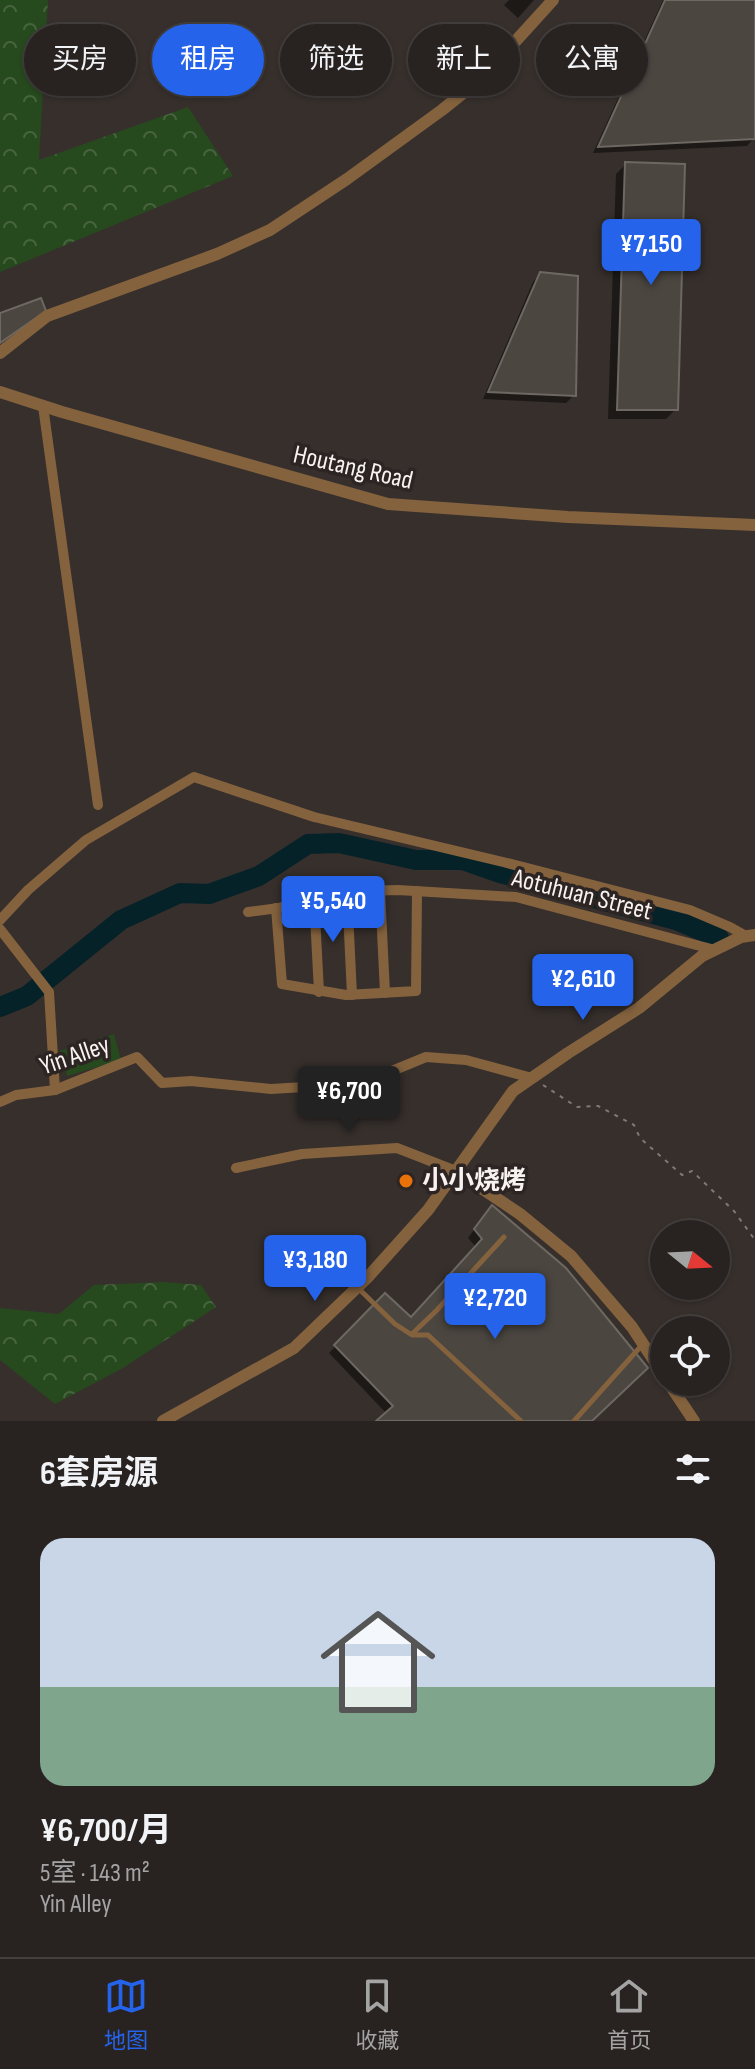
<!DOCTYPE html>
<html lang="zh">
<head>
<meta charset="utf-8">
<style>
	body { margin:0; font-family:"Sofia Sans Condensed","Noto Sans SC",sans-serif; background:#342f2e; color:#f1f3f6; height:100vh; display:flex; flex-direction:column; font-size:30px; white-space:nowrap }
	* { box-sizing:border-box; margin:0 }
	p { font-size:26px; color:#a5a4a5 }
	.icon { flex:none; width:44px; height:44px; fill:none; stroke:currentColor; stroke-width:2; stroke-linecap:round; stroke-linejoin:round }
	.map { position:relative; height:1421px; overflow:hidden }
	.details { display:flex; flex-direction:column; background:#282321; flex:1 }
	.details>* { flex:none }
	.hud { position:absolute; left:24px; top:24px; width:708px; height:72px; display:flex; gap:16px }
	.needle { width:52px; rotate:108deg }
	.fabs { position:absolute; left:650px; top:1220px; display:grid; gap:16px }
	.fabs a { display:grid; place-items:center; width:80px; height:80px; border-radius:50%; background:#282321; box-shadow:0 2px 6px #0004,0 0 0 2px #44403f; font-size:40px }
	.price { position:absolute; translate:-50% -68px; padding:0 18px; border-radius:8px; background:#2563eb; color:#fff; font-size:26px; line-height:52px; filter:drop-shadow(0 2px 4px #0008) }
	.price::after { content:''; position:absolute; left:50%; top:48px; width:24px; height:18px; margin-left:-12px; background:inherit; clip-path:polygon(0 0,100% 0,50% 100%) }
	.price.active { background:#222; color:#fff }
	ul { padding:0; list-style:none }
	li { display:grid; align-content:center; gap:16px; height:424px; padding:0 40px }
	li+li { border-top:2px solid #44403f }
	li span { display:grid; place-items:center; height:248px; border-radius:24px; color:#555 }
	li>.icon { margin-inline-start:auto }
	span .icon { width:144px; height:144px; fill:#fffc; stroke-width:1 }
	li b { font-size:34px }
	h2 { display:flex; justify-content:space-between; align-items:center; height:96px; padding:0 40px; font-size:34px }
	.tag { padding:0 28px; border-radius:36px; background:#282321; box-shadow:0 2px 6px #0004,0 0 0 2px #44403f; font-size:28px; line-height:72px }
	.tag.active { background:#2563eb; color:#fff }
	.tab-bar { display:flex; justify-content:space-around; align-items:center; height:112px; border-top:2px solid #44403f; background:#282321; font-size:22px; color:#a5a4a5 }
	.tab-bar a { display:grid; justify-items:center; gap:4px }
	.tab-bar .active { color:#2563eb }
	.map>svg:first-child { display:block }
	.forest { fill:url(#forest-crowns) }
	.garden { fill:#27491e }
	.shadow { fill:#0007 }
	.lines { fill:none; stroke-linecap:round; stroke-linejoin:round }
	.river { stroke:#062229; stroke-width:20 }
	.building { fill:#4b4640; stroke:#6d6862; stroke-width:2 }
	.path { stroke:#7f7876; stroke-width:2; stroke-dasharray:4 6; stroke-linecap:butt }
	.service { stroke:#84623e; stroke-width:5 }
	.minor { stroke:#84623e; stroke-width:10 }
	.tertiary { stroke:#84623e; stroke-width:12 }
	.food-dot { fill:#e8710a; stroke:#2c2523; stroke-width:3 }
	.labels { text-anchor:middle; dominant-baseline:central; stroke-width:7; stroke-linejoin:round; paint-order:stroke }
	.street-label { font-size:26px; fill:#f8f3f1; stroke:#2c2523 }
	.poi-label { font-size:26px; font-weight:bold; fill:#f8f3f1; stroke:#2c2523; text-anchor:start }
</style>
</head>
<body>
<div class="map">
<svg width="755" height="1421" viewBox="0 0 755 1421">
	<defs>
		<pattern id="forest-crowns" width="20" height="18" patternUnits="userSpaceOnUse" patternTransform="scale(2)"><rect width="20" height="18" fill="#27491e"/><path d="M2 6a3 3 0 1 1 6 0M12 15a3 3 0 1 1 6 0" fill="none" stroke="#47643f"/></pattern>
	</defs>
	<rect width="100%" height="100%" fill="#362f2c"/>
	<g class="forest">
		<path d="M0,0H48L39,160L188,107L233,176L0,272Z"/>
		<path d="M164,1282L201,1285L216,1307L123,1368L55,1404L0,1360V1308L59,1314L94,1285Z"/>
	</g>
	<path class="garden" d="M114,1034L121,1060L67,1076L59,1051Z"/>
	<g class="shadow">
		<path d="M509,0H534L518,18L504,5Z"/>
		<path d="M663,0H755L754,138L747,146L593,153Z"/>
		<path d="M626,164L676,409L666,419H608L616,174Z"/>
		<path d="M540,274L574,395L566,403L483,399L533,282Z"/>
		<path d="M485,1215L589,1421H379L387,1414L329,1353L385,1296L411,1320L477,1248L468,1238Z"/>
	</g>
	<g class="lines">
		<path class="river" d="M0,1007L27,996L121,920L180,893L209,894L259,876L308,844L339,843L416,860H463L500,873L676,920L719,938"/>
	</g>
	<g class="building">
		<path d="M665,0H755V139L598,147Z"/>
		<path d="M625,162L685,164L678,410H617Z"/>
		<path d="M540,272L578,276L576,396L488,392Z"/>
		<path d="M41,298L46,311L0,343V313Z"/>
		<path d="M492,1205L566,1268L648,1368L592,1421H376L393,1406L334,1345L385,1293L411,1317L482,1239L474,1229Z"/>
	</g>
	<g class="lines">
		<path class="path" d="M543,1085L577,1107L598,1106L634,1125L640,1138L682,1175L692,1171L734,1211L755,1240"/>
		<g class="service">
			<path d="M358,1288L395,1324L412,1335H428L521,1421"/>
			<path d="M412,1334L437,1310L504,1237"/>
			<path d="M574,1421L642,1345"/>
		</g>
		<g class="minor">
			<path d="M43,406L98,805"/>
			<path d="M380,890L385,993"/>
			<path d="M347,891L352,995"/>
			<path d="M314,897L319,992"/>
			<path d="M276,908L282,984L346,995L416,991L417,891"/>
			<path d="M248,912L279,908L330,892L398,890L516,897L715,950"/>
			<path d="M0,920L28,890L86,840L194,777L314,817L503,862L690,910L730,927L746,936"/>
			<path d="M0,929L49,992L55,1090"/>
			<path d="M0,1102L16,1095L55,1090L137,1057L162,1083L191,1081L271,1089L321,1086L387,1073L426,1057L466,1060L532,1078"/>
			<path d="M236,1168L302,1154L397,1148L456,1171"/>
		</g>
		<g class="tertiary">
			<path d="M0,353L47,316L217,254L270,230L347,179L442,110L483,77L553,0"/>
			<path d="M0,392L62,412L388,504L568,517L755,525"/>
			<path d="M456,1171L520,1214L571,1256L632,1327L664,1376"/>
			<path d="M668,1382L694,1421"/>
			<path d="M163,1421L294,1348L367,1278L428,1210L513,1091L568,1053L639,1008L702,956L741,937L755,935"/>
		</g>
	</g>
	<circle class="food-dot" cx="406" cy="1181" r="8"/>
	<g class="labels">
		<g class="street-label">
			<text transform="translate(353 468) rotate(13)">Houtang Road</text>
			<text transform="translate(582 895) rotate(14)">Aotuhuan Street</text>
			<text transform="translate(75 1056) rotate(-19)">Yin Alley</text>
		</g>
		<g class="poi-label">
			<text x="422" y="1181">小小烧烤</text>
		</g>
	</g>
</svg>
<div class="fabs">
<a><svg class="needle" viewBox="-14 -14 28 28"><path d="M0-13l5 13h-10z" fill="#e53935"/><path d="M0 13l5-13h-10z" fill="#a5a4a5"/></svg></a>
<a><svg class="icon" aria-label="locate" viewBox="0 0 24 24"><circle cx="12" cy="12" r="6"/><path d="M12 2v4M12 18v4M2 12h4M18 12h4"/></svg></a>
</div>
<b class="price" style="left:651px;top:287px">¥7,150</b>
<b class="price" style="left:333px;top:944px">¥5,540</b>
<b class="price" style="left:583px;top:1022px">¥2,610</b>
<b class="price active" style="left:349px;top:1134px">¥6,700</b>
<b class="price" style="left:315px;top:1303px">¥3,180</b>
<b class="price" style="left:495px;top:1341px">¥2,720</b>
<div class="hud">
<a class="tag">买房</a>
<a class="tag active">租房</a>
<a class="tag">筛选</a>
<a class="tag">新上</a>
<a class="tag">公寓</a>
</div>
</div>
<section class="details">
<h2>6套房源<svg class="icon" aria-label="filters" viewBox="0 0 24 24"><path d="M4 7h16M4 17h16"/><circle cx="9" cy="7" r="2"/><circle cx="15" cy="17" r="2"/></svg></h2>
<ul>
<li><span style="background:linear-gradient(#c9d6e8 60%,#7fa58c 0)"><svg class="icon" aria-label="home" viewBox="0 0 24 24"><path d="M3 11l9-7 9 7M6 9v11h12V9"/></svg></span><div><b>¥6,700/月</b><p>5室 · 143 m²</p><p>Yin Alley</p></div></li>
</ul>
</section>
<nav class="tab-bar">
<a class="active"><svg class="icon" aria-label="map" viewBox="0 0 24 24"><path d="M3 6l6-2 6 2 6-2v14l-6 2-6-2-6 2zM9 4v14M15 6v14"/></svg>地图</a>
<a><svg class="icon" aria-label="saved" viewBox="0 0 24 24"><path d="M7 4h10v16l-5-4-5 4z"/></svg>收藏</a>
<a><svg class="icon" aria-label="home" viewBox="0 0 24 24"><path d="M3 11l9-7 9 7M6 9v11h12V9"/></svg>首页</a>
</nav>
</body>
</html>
